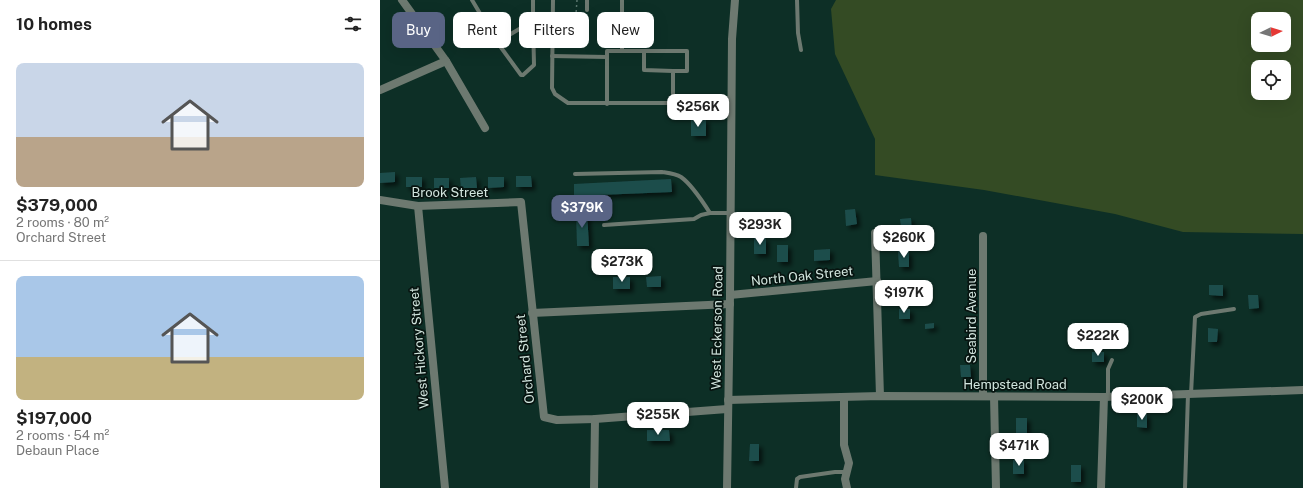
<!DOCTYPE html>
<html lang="en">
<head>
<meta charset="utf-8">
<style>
	body { margin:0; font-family:"Public Sans",sans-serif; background:#f6f6f6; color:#222; height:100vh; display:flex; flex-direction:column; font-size:15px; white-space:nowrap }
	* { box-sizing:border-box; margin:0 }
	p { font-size:13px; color:#767676 }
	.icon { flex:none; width:22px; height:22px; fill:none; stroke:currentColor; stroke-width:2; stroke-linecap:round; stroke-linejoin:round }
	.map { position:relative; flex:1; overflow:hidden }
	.drawer { display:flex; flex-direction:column; background:#fff; width:380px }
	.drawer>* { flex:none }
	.banner { position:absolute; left:12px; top:12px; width:380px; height:36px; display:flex; gap:8px }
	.needle { width:26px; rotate:85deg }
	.fabs { position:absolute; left:871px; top:12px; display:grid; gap:8px }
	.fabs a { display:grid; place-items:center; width:40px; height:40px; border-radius:8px; background:#fff; box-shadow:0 4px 16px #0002; font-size:20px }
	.price { position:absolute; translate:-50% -34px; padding:0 9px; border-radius:8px; background:#fff; color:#222; font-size:13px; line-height:26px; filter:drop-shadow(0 1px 2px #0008) }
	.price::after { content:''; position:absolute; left:50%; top:24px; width:12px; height:9px; margin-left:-6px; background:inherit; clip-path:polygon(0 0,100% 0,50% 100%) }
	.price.on { background:#596485; color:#fff }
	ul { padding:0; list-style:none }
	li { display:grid; align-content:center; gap:8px; height:212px; padding:0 16px }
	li+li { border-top:1px solid #e0e0e0 }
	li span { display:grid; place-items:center; height:124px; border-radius:8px; color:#555 }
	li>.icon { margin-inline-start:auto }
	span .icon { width:72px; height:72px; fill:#fffc; stroke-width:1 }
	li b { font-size:17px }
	h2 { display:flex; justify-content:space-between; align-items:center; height:48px; padding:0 16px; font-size:17px }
	.tag { padding:0 14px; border-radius:8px; background:#fff; box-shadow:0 4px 16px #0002; font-size:14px; line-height:36px }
	.tag.on { background:#596485; color:#fff }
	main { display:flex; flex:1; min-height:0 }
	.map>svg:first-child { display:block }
	.green { fill:#344b24; fill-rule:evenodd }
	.building { fill:#1e4d4c; filter:url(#shadow) }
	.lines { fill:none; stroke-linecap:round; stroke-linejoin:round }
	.path { stroke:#5a766e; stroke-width:1.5; stroke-dasharray:2 3; stroke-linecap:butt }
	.service { stroke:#6d7970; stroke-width:4 }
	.minor { stroke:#6d7970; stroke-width:8 }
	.tertiary { stroke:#6d7970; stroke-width:8 }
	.labels { text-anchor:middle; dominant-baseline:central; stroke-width:3.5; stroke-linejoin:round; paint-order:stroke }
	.street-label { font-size:13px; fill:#d2e5de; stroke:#071410 }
</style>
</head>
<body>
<main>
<section class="drawer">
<h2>10 homes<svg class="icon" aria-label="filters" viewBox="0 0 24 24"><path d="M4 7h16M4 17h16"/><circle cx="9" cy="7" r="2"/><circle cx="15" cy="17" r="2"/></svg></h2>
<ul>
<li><span style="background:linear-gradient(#c9d6e8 60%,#b9a48a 0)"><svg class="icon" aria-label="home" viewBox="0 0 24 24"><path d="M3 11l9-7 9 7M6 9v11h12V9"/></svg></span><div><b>$379,000</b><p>2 rooms · 80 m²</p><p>Orchard Street</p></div></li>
<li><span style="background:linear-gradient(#a9c7e8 65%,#c2b280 0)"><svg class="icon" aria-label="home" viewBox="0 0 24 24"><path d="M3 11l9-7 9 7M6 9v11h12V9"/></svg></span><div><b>$197,000</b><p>2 rooms · 54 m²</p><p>Debaun Place</p></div></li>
</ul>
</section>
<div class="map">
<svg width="923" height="488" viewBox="0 0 923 488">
	<defs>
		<filter id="shadow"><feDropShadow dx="3.5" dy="3.5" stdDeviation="2" flood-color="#0009"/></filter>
	</defs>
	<rect width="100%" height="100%" fill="#0d2f26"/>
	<path class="green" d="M456,0H923V234L803,232L735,214L604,190L495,175V139L455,54L451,9ZM878,19H904V45H878ZM878,67H904V93H878Z"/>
	<g class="building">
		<rect x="311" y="119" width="15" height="17"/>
		<path d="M15,172V182L0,183V173Z"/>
		<path d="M136,176H151L152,187H136Z"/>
		<rect x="26" y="177" width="16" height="10"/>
		<path d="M96,177L97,188H81L80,178Z"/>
		<path d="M108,177H124V187L108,188Z"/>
		<rect x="54" y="178" width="15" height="10"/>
		<path d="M291,179L292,192L194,196V184Z"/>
		<path d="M475,209L477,224L466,226L465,210Z"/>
		<path d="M196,211H207L209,246H197Z"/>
		<path d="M531,218L532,234H522L520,219Z"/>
		<rect x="374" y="238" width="12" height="16"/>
		<rect x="397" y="245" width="11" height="17"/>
		<path d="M450,249V260L434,261V250Z"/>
		<path d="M518,251H529V267H519Z"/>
		<path d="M281,276V287H267L266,277Z"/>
		<rect x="233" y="277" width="17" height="12"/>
		<path d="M829,285H843V296L829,295Z"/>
		<path d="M868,295H878L879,308L869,309Z"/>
		<rect x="519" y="309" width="11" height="10"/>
		<path d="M554,323V328L545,329V324Z"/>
		<path d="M828,328L838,329L837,342H828Z"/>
		<rect x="712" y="352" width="12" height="10"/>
		<path d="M580,365H590L591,377H581Z"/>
		<path d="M757,414H767V428L757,427Z"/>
		<rect x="636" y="418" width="11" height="25"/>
		<path d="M267,430H289L290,441H267Z"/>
		<path d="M370,444H379V461H369Z"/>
		<path d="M644,459V474H633V460Z"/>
		<rect x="691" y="465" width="10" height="17"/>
	</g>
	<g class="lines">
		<path class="path" d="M197,0L196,14L198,15H204"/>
		<g class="service">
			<path d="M92,0L117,42L153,21V0"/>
			<path d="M173,0L172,88L175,94L188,103H293L351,104"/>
			<path d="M242,0V51H264V70L293,71V103"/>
			<path d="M417,0L418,33L421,50"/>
			<path d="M207,10V0"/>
			<path d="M117,42L141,75H143L154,65L153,21"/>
			<path d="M264,51H307V71H293"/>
			<path d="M172,56L227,57"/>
			<path d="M227,104V51H242"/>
			<path d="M195,174L282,172C288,173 296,174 301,177C311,184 323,202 330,213H350"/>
			<path d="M224,225L314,219L321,215L330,213"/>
			<path d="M811,394L815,317L821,314L854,309"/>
			<path d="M728,397V369L732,360"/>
			<path d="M416,488L417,479L420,477L455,472H467"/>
			<path d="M805,488L808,394"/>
		</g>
		<g class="minor">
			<path d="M22,0L66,61L105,128"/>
			<path d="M0,90L66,61"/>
			<path d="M0,200L38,206L141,202L164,417L177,420L215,419L347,409"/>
			<path d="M38,206L65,488"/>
			<path d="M495,233L500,396"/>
			<path d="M350,295L497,281"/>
			<path d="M152,313L350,304"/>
			<path d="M603,396V236"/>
			<path d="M614,396L616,488"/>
			<path d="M464,398V445L469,463L465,479L467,488"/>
			<path d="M348,400L500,396L724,397L923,390"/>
			<path d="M214,488L215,419"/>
			<path d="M721,488L724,397"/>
		</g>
		<path class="tertiary" d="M347,488L350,295L352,39L355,0"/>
	</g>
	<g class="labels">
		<g class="street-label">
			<text x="70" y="192">Brook Street</text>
			<text transform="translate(422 276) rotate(-6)">North Oak Street</text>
			<text transform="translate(591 316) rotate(-90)">Seabird Avenue</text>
			<text transform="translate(337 328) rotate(-89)">West Eckerson Road</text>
			<text transform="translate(39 348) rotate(-95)">West Hickory Street</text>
			<text transform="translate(145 359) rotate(-96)">Orchard Street</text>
			<text x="635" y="384">Hempstead Road</text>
		</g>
	</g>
</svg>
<div class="fabs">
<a><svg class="needle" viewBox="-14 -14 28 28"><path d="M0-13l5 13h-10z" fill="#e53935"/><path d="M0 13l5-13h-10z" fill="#767676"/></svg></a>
<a><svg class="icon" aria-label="locate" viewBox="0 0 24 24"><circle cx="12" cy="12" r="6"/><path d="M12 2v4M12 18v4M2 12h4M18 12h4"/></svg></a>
</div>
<b class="price" style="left:318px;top:128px">$256K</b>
<b class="price on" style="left:202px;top:229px">$379K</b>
<b class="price" style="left:380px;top:246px">$293K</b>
<b class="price" style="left:524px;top:259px">$260K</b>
<b class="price" style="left:242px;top:283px">$273K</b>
<b class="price" style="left:524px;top:314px">$197K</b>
<b class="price" style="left:718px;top:357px">$222K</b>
<b class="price" style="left:762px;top:421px">$200K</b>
<b class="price" style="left:278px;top:436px">$255K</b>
<b class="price" style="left:639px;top:467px">$471K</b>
<div class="banner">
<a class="tag on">Buy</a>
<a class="tag">Rent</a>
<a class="tag">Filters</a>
<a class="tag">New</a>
</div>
</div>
</main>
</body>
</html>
